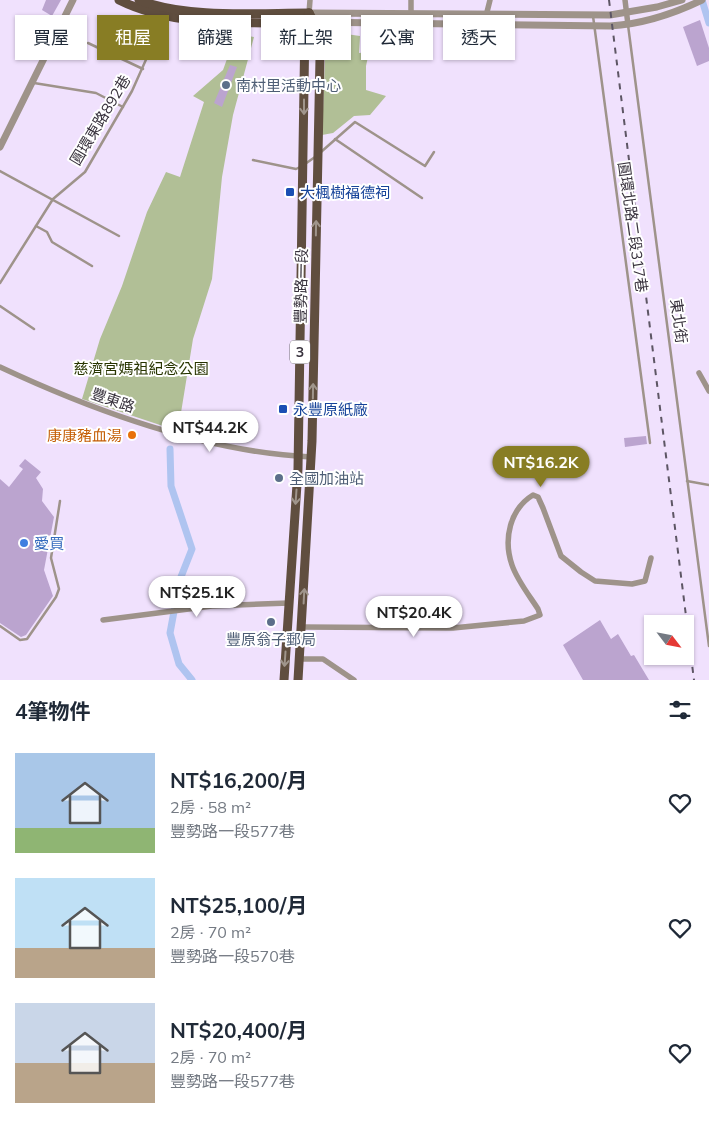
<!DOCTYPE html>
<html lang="zh-TW">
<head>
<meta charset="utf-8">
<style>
	body { margin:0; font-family:Mulish,"Noto Sans TC",sans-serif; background:#f2f2f3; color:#1f2937; height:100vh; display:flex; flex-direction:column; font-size:19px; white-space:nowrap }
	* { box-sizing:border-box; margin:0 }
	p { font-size:16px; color:#747a83 }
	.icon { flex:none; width:28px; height:28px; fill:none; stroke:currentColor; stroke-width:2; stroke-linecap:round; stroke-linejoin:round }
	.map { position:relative; height:680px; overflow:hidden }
	.drawer { display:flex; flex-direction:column; background:#fff; flex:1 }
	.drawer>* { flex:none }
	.guide { position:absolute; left:15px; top:15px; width:680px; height:45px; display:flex; gap:10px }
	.needle { width:32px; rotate:122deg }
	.buttons { position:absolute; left:644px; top:615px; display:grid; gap:10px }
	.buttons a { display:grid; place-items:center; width:50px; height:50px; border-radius:0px; background:#fff; box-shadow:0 1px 4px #0004; font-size:25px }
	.price { position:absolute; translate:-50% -42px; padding:0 11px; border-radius:18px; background:#fff; color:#222; font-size:16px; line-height:32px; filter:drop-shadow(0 1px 2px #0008) }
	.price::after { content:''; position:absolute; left:50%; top:30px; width:15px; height:11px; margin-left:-8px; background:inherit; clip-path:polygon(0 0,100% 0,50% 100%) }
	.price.active { background:#887d24; color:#fff }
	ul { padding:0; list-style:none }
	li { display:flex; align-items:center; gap:15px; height:125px; padding:0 15px }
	li span { display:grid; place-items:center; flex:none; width:140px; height:100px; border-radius:0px; color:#555 }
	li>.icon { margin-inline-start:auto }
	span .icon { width:60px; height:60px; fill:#fffc; stroke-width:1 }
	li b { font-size:21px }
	h2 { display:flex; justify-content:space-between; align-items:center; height:60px; padding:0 15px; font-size:21px }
	.pill { padding:0 18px; border-radius:0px; background:#fff; box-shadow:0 1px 4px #0004; font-size:18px; line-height:45px }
	.pill.active { background:#887d24; color:#fff }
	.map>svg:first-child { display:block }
	.green { fill:#b1bf96 }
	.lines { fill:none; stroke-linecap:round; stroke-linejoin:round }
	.canal { stroke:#afc4f0; stroke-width:7 }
	.building { fill:#bba4cf }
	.service { stroke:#9e938a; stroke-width:2.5 }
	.minor { stroke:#9e938a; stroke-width:5.5 }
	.tertiary { stroke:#9e938a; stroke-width:7 }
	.primary { stroke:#604e3f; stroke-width:9 }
	.rail { stroke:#5d5664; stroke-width:2; stroke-dasharray:6 6; stroke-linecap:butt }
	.oneway { stroke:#a0958c }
	.service-dot { fill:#5c6f8a; stroke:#fff; stroke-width:2 }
	.transit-dot { fill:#1a4fb4; stroke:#fff; stroke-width:2 }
	.food-dot { fill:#e8710a; stroke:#fff; stroke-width:2 }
	.shop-dot { fill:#3f7fe0; stroke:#fff; stroke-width:2 }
	.labels { text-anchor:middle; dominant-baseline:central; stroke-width:4; stroke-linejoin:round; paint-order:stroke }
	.shield { fill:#fff; stroke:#747077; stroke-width:1 }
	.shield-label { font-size:14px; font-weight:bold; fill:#38323d }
	.service-label { font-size:15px; fill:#4e5e75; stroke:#fff; text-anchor:start }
	.street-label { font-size:15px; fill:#38323d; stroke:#fff }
	.transit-label { font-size:15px; fill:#164399; stroke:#fff; text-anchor:start }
	.park-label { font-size:15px; fill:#283500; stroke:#fff }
	.food-label { font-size:15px; fill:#c56008; stroke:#fff; text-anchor:end }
	.shop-label { font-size:15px; fill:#366cbe; stroke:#fff; text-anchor:start }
</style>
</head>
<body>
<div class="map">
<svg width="709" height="680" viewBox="0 0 709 680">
	<rect width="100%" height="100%" fill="#f0e1fd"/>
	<g class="green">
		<path d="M236,34L254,37L233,115L222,177L212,279L193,339L178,431L82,399L100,339L122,286L147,212L166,172L180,177L204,102L193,96L223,70Z"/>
		<path d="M346,34L360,36L359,53L369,52L366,66V90L386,96L370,115L354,116L333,133L322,135L325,60L334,41Z"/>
	</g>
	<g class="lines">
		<g class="canal">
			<path d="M702,0L709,23"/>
			<path d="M170,449L171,486L192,549L175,592V606L170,633L179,664L192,680"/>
		</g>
	</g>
	<g class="building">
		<path d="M46,0H61L52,16L42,10Z"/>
		<path d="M700,20L709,48V61L697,66L683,27Z"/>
		<path d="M230,65L237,67L222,107L214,103Z"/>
		<path d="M646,436L647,444L625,447L624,438Z"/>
		<path d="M25,459L41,472L36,478L43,489L42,501L54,517L44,570L53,596L26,635L21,637L0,623V479L9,487L23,469L19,466Z"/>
		<path d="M600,620L611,639L618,634L631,656L634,655L649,680H583L563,645Z"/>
	</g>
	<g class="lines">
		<g class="service">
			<path d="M593,16L650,443"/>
			<path d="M628,25L709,646"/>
			<path d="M88,43L143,69"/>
			<path d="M34,83L96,93L123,107"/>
			<path d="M335,139L422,198"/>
			<path d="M321,152L355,122L425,166L434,152"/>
			<path d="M253,160L296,169L300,167"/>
			<path d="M305,164L315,157"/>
			<path d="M0,171L119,236"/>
			<path d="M36,226L47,232L52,242L92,266"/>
			<path d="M0,283L53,199L85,172L132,91L165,17"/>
			<path d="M0,306L34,329"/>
			<path d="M687,481L709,485"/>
			<path d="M0,626L20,640L27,639L56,597L59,589L51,558L60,501"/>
		</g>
		<g class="minor">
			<path d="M625,0L628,25"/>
			<path d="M411,12V0"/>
			<path d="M309,13L310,0"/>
			<path d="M484,24L490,0"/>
			<path d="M0,367C96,412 205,452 311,457"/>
			<path d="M699,373L709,391"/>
			<path d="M103,620L212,606L289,603"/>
			<path d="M302,627L453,628L524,621L540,615L538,609C529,595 517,580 512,565C503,539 510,509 533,495L538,497L543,508L561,556L581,572L595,581L632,584L645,581L651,558"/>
			<path d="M300,659H323L354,680"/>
		</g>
		<g class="tertiary">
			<path d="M309,13L610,15L657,7L682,0"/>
			<path d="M310,22L610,26C643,24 673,14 702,0"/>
			<path d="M0,147L73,0"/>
		</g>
		<g class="primary">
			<path d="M119,0C175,28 244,22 305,23"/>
			<path d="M139,0C187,19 257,13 309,13"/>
			<path d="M284,680L298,469L305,23L309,13"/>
			<path d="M298,680L312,441L320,58L314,22L309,13"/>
		</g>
		<path class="rail" d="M609,0L694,680"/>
	</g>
	<defs><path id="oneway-shaft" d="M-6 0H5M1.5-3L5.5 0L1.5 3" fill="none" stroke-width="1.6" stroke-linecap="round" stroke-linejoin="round" transform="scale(1.25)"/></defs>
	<g class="oneway">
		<use href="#oneway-shaft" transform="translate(304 107) rotate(90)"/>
		<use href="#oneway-shaft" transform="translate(316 228) rotate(-89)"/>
		<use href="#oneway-shaft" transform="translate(313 391) rotate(-89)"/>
		<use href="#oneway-shaft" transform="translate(296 497) rotate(94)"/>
		<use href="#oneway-shaft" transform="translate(304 596) rotate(-87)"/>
		<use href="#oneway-shaft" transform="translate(285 659) rotate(94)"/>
	</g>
	<g class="service-dot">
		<circle cx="226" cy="85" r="5"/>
		<circle cx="279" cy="478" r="5"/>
		<circle cx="271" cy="622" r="5"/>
	</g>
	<g class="transit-dot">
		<rect x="285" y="187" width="10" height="10" rx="2.5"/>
		<rect x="278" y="404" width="10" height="10" rx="2.5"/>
	</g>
	<circle class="food-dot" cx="132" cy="435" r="5"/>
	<circle class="shop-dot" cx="24" cy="543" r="5"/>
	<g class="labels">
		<rect class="shield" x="290" y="340.5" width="20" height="23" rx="4"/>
		<g class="shield-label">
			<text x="300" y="352">3</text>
		</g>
		<g class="service-label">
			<text x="236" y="85">南村里活動中心</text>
			<text x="289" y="478">全國加油站</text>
			<text x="271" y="639" text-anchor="middle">豐原翁子郵局</text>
		</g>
		<g class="street-label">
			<text transform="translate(100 120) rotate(-59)">圓環東路892巷</text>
			<text transform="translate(633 227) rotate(82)">圓環北路二段317巷</text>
			<text transform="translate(301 286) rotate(-89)">豐勢路一段</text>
			<text transform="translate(679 321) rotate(82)">東北街</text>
			<text transform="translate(113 400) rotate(19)">豐東路</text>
		</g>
		<g class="transit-label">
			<text x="300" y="192">大楓樹福德祠</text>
			<text x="293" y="409">永豐原紙廠</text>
		</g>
		<g class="park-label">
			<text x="141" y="368">慈濟宮媽祖紀念公園</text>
		</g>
		<g class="food-label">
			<text x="122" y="435">康康豬血湯</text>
		</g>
		<g class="shop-label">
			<text x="34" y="543">愛買</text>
		</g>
	</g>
</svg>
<div class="buttons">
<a><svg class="needle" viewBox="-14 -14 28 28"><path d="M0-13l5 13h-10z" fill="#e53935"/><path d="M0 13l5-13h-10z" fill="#747a83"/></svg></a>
</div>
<b class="price" style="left:210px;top:453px">NT$44.2K</b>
<b class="price active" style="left:541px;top:488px">NT$16.2K</b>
<b class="price" style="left:197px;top:618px">NT$25.1K</b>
<b class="price" style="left:414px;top:638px">NT$20.4K</b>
<div class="guide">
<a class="pill">買屋</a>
<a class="pill active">租屋</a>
<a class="pill">篩選</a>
<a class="pill">新上架</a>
<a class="pill">公寓</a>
<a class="pill">透天</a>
</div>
</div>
<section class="drawer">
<h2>4筆物件<svg class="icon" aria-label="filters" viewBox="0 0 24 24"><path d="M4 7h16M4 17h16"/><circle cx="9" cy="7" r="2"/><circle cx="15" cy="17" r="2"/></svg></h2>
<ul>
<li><span style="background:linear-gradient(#a9c7e8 75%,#8fb573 0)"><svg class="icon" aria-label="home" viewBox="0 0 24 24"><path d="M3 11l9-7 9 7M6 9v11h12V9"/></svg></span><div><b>NT$16,200/月</b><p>2房 · 58 m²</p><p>豐勢路一段577巷</p></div><svg class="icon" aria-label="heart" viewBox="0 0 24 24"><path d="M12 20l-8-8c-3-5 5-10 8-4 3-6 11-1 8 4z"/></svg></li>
<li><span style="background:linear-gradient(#bfe0f5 70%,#b9a48a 0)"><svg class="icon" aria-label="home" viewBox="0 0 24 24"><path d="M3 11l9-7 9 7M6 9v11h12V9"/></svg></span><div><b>NT$25,100/月</b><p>2房 · 70 m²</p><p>豐勢路一段570巷</p></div><svg class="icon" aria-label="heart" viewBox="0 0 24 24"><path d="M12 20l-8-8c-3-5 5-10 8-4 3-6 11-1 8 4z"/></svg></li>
<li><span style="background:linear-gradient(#c9d6e8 60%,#b9a48a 0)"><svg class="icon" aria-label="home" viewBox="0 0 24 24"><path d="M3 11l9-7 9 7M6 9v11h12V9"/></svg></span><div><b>NT$20,400/月</b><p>2房 · 70 m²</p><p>豐勢路一段577巷</p></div><svg class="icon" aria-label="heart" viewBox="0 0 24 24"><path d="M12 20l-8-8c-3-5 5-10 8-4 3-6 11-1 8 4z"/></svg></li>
</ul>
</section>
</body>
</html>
